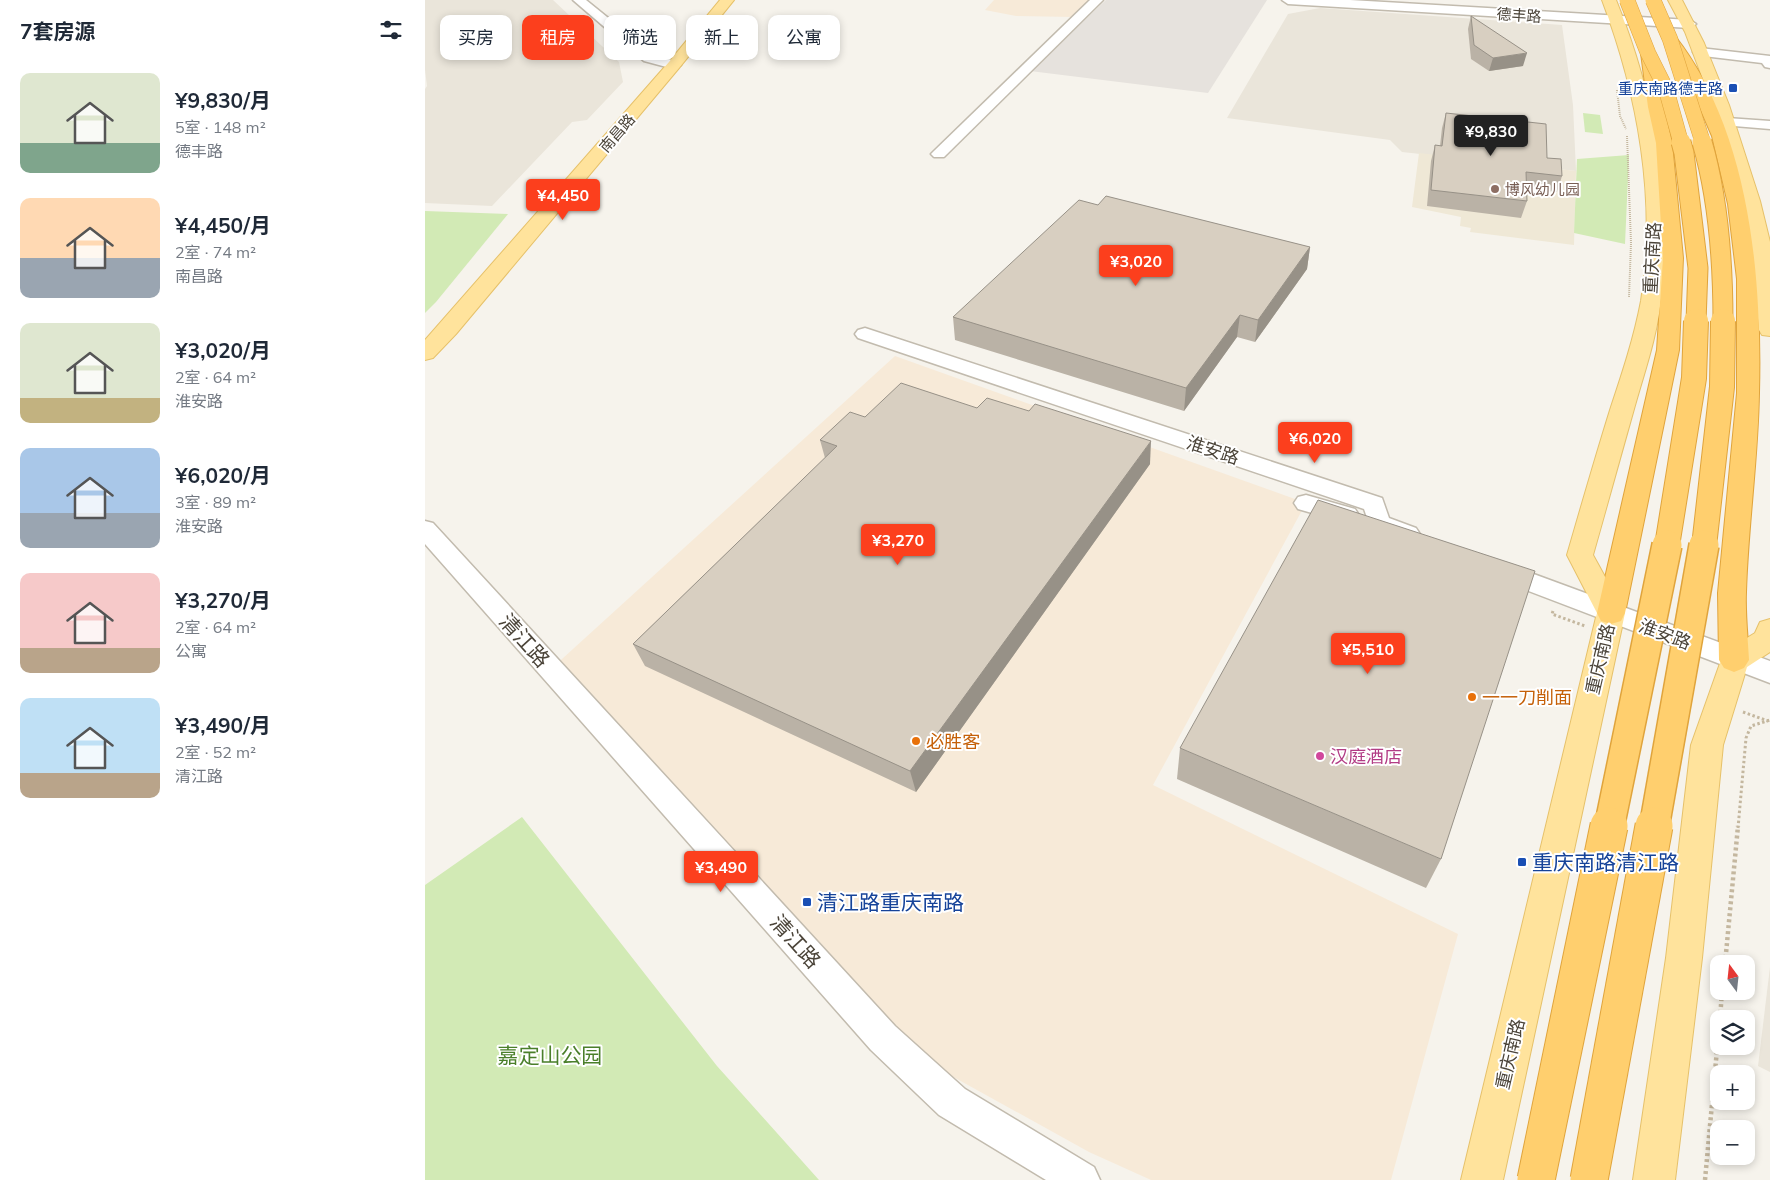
<!DOCTYPE html>
<html lang="zh">
<head>
<meta charset="utf-8">
<style>
	body { margin:0; font-family:Mulish,"Noto Sans SC",sans-serif; background:#f6f6f7; color:#1f2937; height:100vh; display:flex; flex-direction:column; font-size:19px; white-space:nowrap }
	* { box-sizing:border-box; margin:0 }
	p { font-size:16px; color:#747a83 }
	.icon { flex:none; width:28px; height:28px; fill:none; stroke:currentColor; stroke-width:2; stroke-linecap:round; stroke-linejoin:round }
	.map { position:relative; flex:1; overflow:hidden }
	.drawer { display:flex; flex-direction:column; background:#fff; width:425px }
	.drawer>* { flex:none }
	.guide { position:absolute; left:15px; top:15px; width:475px; height:45px; display:flex; gap:10px }
	.needle { width:32px; rotate:345deg }
	.controls { position:absolute; left:1285px; top:955px; display:grid; gap:10px }
	.controls a { display:grid; place-items:center; width:45px; height:45px; border-radius:10px; background:#fff; box-shadow:0 2px 8px #0003; font-size:25px }
	.price { position:absolute; translate:-50% -42px; padding:0 11px; border-radius:5px; background:#fc3f1d; color:#fff; font-size:16px; line-height:32px; filter:drop-shadow(0 1px 2px #0008) }
	.price::after { content:''; position:absolute; left:50%; top:30px; width:15px; height:11px; margin-left:-8px; background:inherit; clip-path:polygon(0 0,100% 0,50% 100%) }
	.price.current { background:#222; color:#fff }
	ul { padding:0; list-style:none }
	li { display:flex; align-items:center; gap:15px; height:125px; padding:0 20px }
	li span { display:grid; place-items:center; flex:none; width:140px; height:100px; border-radius:10px; color:#555 }
	li>.icon { margin-inline-start:auto }
	span .icon { width:60px; height:60px; fill:#fffc; stroke-width:1 }
	li b { font-size:21px }
	h2 { display:flex; justify-content:space-between; align-items:center; height:60px; padding:0 20px; font-size:21px }
	.tag { padding:0 18px; border-radius:10px; background:#fff; box-shadow:0 2px 8px #0003; font-size:18px; line-height:45px }
	.tag.current { background:#fc3f1d; color:#fff }
	main { display:flex; flex:1; min-height:0 }
	.map>svg:first-child { display:block }
	.residential { fill:#eae5da }
	.commercial { fill:#f7ead8 }
	.industrial { fill:#e6e2dd }
	.education { fill:#efe8d6 }
	.green { fill:#d2eab5 }
	.lines { fill:none; stroke-linecap:round; stroke-linejoin:round }
	.minor-casing { stroke:#c2bbae; stroke-width:3 }
	.major-casing { stroke:#e6c16a; stroke-width:2 }
	.highway-casing { stroke:#e0a43c; stroke-width:2 }
	.path-far2 { stroke:#c4b79f; stroke-width:2; stroke-dasharray:1 1; stroke-linecap:butt }
	.path-far1 { stroke:#c4b79f; stroke-width:3; stroke-dasharray:2.5 2.5; stroke-linecap:butt }
	.path { stroke:#c4b79f; stroke-width:4.5; stroke-dasharray:3 3; stroke-linecap:butt }
	.minor { fill:#fff; fill-rule:evenodd }
	.major { fill:#ffe39c; fill-rule:evenodd }
	.highway { fill:#ffcf6e; fill-rule:evenodd }
	.highway-bridge-far4-casing { stroke:#e0a43c; stroke-width:16; stroke-linecap:butt }
	.highway-bridge-far3-casing { stroke:#e0a43c; stroke-width:21; stroke-linecap:butt }
	.highway-bridge-far2-casing { stroke:#e0a43c; stroke-width:26; stroke-linecap:butt }
	.highway-bridge-far1-casing { stroke:#e0a43c; stroke-width:32; stroke-linecap:butt }
	.highway-bridge-casing { stroke:#e0a43c; stroke-width:39; stroke-linecap:butt }
	.highway-bridge-far4 { stroke:#ffcf6e; stroke-width:15 }
	.highway-bridge-far3 { stroke:#ffcf6e; stroke-width:19 }
	.highway-bridge-far2 { stroke:#ffcf6e; stroke-width:24 }
	.highway-bridge-far1 { stroke:#ffcf6e; stroke-width:29 }
	.highway-bridge { stroke:#ffcf6e; stroke-width:37 }
	.wall { fill:#bab2a6 }
	.shaded-wall { fill:#979187 }
	.building { fill:#d8cfc1; stroke:#979187 }
	.transit-dot { fill:#1a4fb4; stroke:#fff; stroke-width:2 }
	.education-dot { fill:#8d6e63; stroke:#fff; stroke-width:2 }
	.food-dot { fill:#e8710a; stroke:#fff; stroke-width:2 }
	.hotel-dot { fill:#d1479c; stroke:#fff; stroke-width:2 }
	.labels { text-anchor:middle; dominant-baseline:central; stroke-width:4; stroke-linejoin:round; paint-order:stroke }
	.far-street-label { font-size:15px; fill:#4b4439; stroke:#fff }
	.far-transit-label { font-size:15px; fill:#164399; stroke:#fff; text-anchor:end }
	.far-education-label { font-size:15px; fill:#785e54; stroke:#fff; text-anchor:start }
	.street-label { font-size:18px; fill:#4b4439; stroke:#fff }
	.food-label { font-size:18px; fill:#c56008; stroke:#fff; text-anchor:start }
	.hotel-label { font-size:18px; fill:#b23c85; stroke:#fff; text-anchor:start }
	.near-street-label { font-size:21px; fill:#4b4439; stroke:#fff }
	.near-transit-label { font-size:21px; fill:#164399; stroke:#fff; text-anchor:start }
	.near-park-label { font-size:21px; fill:#4a7f2a; stroke:#fff }
</style>
</head>
<body>
<main>
<section class="drawer">
<h2>7套房源<svg class="icon" aria-label="filters" viewBox="0 0 24 24"><path d="M4 7h16M4 17h16"/><circle cx="9" cy="7" r="2"/><circle cx="15" cy="17" r="2"/></svg></h2>
<ul>
<li><span style="background:linear-gradient(#dfe7d0 70%,#7fa58c 0)"><svg class="icon" aria-label="home" viewBox="0 0 24 24"><path d="M3 11l9-7 9 7M6 9v11h12V9"/></svg></span><div><b>¥9,830/月</b><p>5室 · 148 m²</p><p>德丰路</p></div></li>
<li><span style="background:linear-gradient(#ffd9b3 60%,#9aa5b1 0)"><svg class="icon" aria-label="home" viewBox="0 0 24 24"><path d="M3 11l9-7 9 7M6 9v11h12V9"/></svg></span><div><b>¥4,450/月</b><p>2室 · 74 m²</p><p>南昌路</p></div></li>
<li><span style="background:linear-gradient(#dfe7d0 75%,#c2b280 0)"><svg class="icon" aria-label="home" viewBox="0 0 24 24"><path d="M3 11l9-7 9 7M6 9v11h12V9"/></svg></span><div><b>¥3,020/月</b><p>2室 · 64 m²</p><p>淮安路</p></div></li>
<li><span style="background:linear-gradient(#a9c7e8 65%,#9aa5b1 0)"><svg class="icon" aria-label="home" viewBox="0 0 24 24"><path d="M3 11l9-7 9 7M6 9v11h12V9"/></svg></span><div><b>¥6,020/月</b><p>3室 · 89 m²</p><p>淮安路</p></div></li>
<li><span style="background:linear-gradient(#f6c9c9 75%,#b9a48a 0)"><svg class="icon" aria-label="home" viewBox="0 0 24 24"><path d="M3 11l9-7 9 7M6 9v11h12V9"/></svg></span><div><b>¥3,270/月</b><p>2室 · 64 m²</p><p>公寓</p></div></li>
<li><span style="background:linear-gradient(#bfe0f5 75%,#b9a48a 0)"><svg class="icon" aria-label="home" viewBox="0 0 24 24"><path d="M3 11l9-7 9 7M6 9v11h12V9"/></svg></span><div><b>¥3,490/月</b><p>2室 · 52 m²</p><p>清江路</p></div></li>
</ul>
</section>
<div class="map">
<svg width="1345" height="1180" viewBox="0 0 1345 1180">
	<rect width="100%" height="100%" fill="#f6f3ec"/>
	<g class="residential">
		<path d="M0,0H128L194,62L198,82L162,120L147,122L67,206L0,203V89L2,86L0,70Z"/>
		<path d="M895,8L1137,25L1148,105L1151,171L977,152L965,140L802,118L863,14Z"/>
		<path d="M1345,967V1072L1333,1066Z"/>
	</g>
	<g class="commercial">
		<path d="M569,0H668L649,17L591,16L560,10Z"/>
		<path d="M470,356L881,503L728,785L1033,934L966,1180H726L664,1152L458,1038L126,669Z"/>
	</g>
	<path class="industrial" d="M681,0H842L783,93L605,71Z"/>
	<path class="education" d="M994,153L1151,171L1149,245L1045,232L1046,228L1035,226L1036,217L987,207Z"/>
	<g class="green">
		<path d="M1158,113L1175,115L1178,134L1160,132Z"/>
		<path d="M1204,155L1200,244L1149,233L1152,159Z"/>
		<path d="M0,211L83,214L11,302L0,313Z"/>
		<path d="M97,817L292,1066L394,1180H0V885Z"/>
	</g>
	<g class="lines">
		<g class="minor-casing">
			<g id="minor">
				<path d="M148,0H161L229,55L254,62L256,65L249,69L219,61Z"/>
				<path d="M665,0H678L519,157H509L506,154L509,151Z"/>
				<path d="M857,0H925L1265,20L1271,24L1265,28L863,4Z"/>
				<path d="M1275,48L1345,56V68L1340,67L1337,63L1270,55L1268,52Z"/>
				<path d="M1302,118L1345,121V129L1297,125L1295,122L1297,119Z"/>
				<path d="M440,328L957,498L964,518L991,528L995,534L991,540C976,544 960,534 946,529L939,509L433,338L430,334L433,330Z"/>
				<path d="M881,495L930,509L934,515L930,521L922,523L873,509L869,503L873,497Z"/>
				<path d="M0,521L8,523L470,1026L540,1089L669,1167L675,1180H621L514,1115L446,1050L0,544Z"/>
				<path d="M1076,562L1345,661V683L1067,577L1064,571L1067,565Z"/>
			</g>
		</g>
		<g class="major-casing">
			<g id="major">
				<path d="M295,0H309L254,68L31,334L8,358L0,360V340L244,62Z"/>
				<path d="M1177,0H1191C1229,94 1249,198 1236,299C1232,337 1219,373 1209,409C1195,458 1182,506 1168,555L1200,613L1078,1180H1036L1172,613L1142,555C1156,507 1170,458 1185,410C1197,374 1209,338 1216,301C1232,200 1213,95 1177,0Z"/>
				<path d="M1243,0H1257L1279,43L1304,105L1335,201L1345,242V336L1337,335L1334,330L1327,251L1312,181L1281,87L1260,32Z"/>
				<path d="M1345,619V652L1322,667L1298,745L1277,958L1250,1180H1208L1241,958L1266,745L1299,652L1330,633L1335,622Z"/>
			</g>
		</g>
		<g class="highway-casing">
			<g id="highway">
				<path d="M1245,35L1250,36C1325,132 1337,275 1334,393C1333,459 1323,526 1321,592C1320,615 1323,638 1324,660L1319,668L1309,672L1299,668L1294,660L1293,593L1312,393V279L1303,204L1287,136L1255,62L1238,39L1240,36Z"/>
				<path d="M1223,49L1228,50L1230,53L1239,107L1247,143L1258,258L1254,350L1200,613L1196,621L1186,624L1176,621L1172,613L1232,350L1238,258L1231,143L1223,107L1216,53L1218,50Z"/>
			</g>
		</g>
		<g class="path-far2">
			<path d="M1192,90L1195,116L1201,129"/>
			<path d="M1202,136L1206,243L1204,297"/>
		</g>
		<g class="path-far1">
			<path d="M1128,611L1127,614L1160,626"/>
			<path d="M1318,712L1343,721"/>
			<path d="M1313,828L1321,738L1326,726L1345,720"/>
		</g>
		<g class="path">
			<path d="M1300,964L1313,826"/>
			<path d="M1295,1019L1297,991"/>
			<path d="M1280,1180L1294,1028"/>
		</g>
		<use href="#minor" class="minor"/>
		<use href="#major" class="major"/>
		<use href="#highway" class="highway"/>
		<g class="highway-bridge-far4-casing">
			<g id="highway-bridge-far4">
				<path d="M1202,0L1223,53L1241,89L1256,143"/>
				<path d="M1228,0L1245,39L1278,143"/>
			</g>
		</g>
		<g class="highway-bridge-far3-casing">
			<g id="highway-bridge-far3">
				<path d="M1256,142L1259,153L1273,268L1271,322"/>
				<path d="M1277,142C1294,200 1298,262 1298,322"/>
			</g>
		</g>
		<g class="highway-bridge-far2-casing">
			<g id="highway-bridge-far2">
				<path d="M1242,546L1269,378L1271,321"/>
				<path d="M1279,546L1297,387L1298,321"/>
			</g>
		</g>
		<g class="highway-bridge-far1-casing">
			<g id="highway-bridge-far1">
				<path d="M1184,828L1242,545"/>
				<path d="M1229,828L1279,545"/>
			</g>
		</g>
		<g class="highway-bridge-casing">
			<g id="highway-bridge">
				<path d="M1111,1180L1184,826"/>
				<path d="M1164,1180L1229,826"/>
			</g>
		</g>
		<use href="#highway-bridge-far4" class="highway-bridge-far4"/>
		<use href="#highway-bridge-far3" class="highway-bridge-far3"/>
		<use href="#highway-bridge-far2" class="highway-bridge-far2"/>
		<use href="#highway-bridge-far1" class="highway-bridge-far1"/>
		<use href="#highway-bridge" class="highway-bridge"/>
	</g>
	<g class="wall">
		<path d="M1046,16L1098,66L1064,71L1046,59L1043,29Z"/>
		<path d="M1021,113L1122,158L1137,176L1132,192L1101,189L1102,201L1096,218L1002,206L1006,161L1010,145L1015,146L1017,128Z"/>
		<path d="M885,247L882,269L830,342L812,337L759,411L530,340L528,317Z"/>
		<path d="M440,417L725,464L491,792L220,666L208,644L400,458L395,440Z"/>
		<path d="M755,748L1016,859L1001,888L752,779Z"/>
	</g>
	<g class="shaded-wall">
		<path d="M1102,53L1098,66L1064,71L1068,58Z"/>
		<path d="M885,247L882,269L830,342L833,320Z"/>
		<path d="M815,315L812,337L759,411L761,388Z"/>
		<path d="M726,441L725,464L491,792L485,771Z"/>
	</g>
	<g class="building">
		<path d="M1046,16L1102,53L1068,58L1049,45Z"/>
		<path d="M1021,113L1121,124L1122,158L1136,159L1137,176L1101,172L1102,201L1006,190L1010,145L1017,146Z"/>
		<path d="M681,196L885,247L833,320L815,315L761,388L528,317L654,200L673,205Z"/>
		<path d="M476,383L552,408L562,398L604,411L610,404L726,441L485,771L208,644L412,446L395,440L425,412L440,417Z"/>
		<path d="M893,500L1110,571L1016,859L755,748Z"/>
	</g>
	<g class="transit-dot">
		<rect x="1303" y="83" width="10" height="10" rx="2.5"/>
		<rect x="1092" y="857" width="10" height="10" rx="2.5"/>
		<rect x="377" y="897" width="10" height="10" rx="2.5"/>
	</g>
	<circle class="education-dot" cx="1070" cy="189" r="5"/>
	<g class="food-dot">
		<circle cx="1047" cy="697" r="5"/>
		<circle cx="491" cy="741" r="5"/>
	</g>
	<circle class="hotel-dot" cx="895" cy="756" r="5"/>
	<g class="labels">
		<g class="far-street-label">
			<text transform="translate(1094 15) rotate(4)">德丰路</text>
			<text transform="translate(192 133) rotate(-49)">南昌路</text>
		</g>
		<g class="far-transit-label">
			<text x="1298" y="88">重庆南路德丰路</text>
		</g>
		<g class="far-education-label">
			<text x="1080" y="189">博风幼儿园</text>
		</g>
		<g class="street-label">
			<text transform="translate(1227 258) rotate(-87)">重庆南路</text>
			<text transform="translate(788 450) rotate(18)">淮安路</text>
			<text transform="translate(1240 634) rotate(21)">淮安路</text>
			<text transform="translate(1175 659) rotate(-77)">重庆南路</text>
			<text transform="translate(1085 1054) rotate(-77)">重庆南路</text>
		</g>
		<g class="food-label">
			<text x="1057" y="697">一一刀削面</text>
			<text x="501" y="741">必胜客</text>
		</g>
		<g class="hotel-label">
			<text x="905" y="756">汉庭酒店</text>
		</g>
		<g class="near-street-label">
			<text transform="translate(100 640) rotate(48)">清江路</text>
			<text transform="translate(371 941) rotate(48)">清江路</text>
		</g>
		<g class="near-transit-label">
			<text x="1107" y="862">重庆南路清江路</text>
			<text x="392" y="902">清江路重庆南路</text>
		</g>
		<g class="near-park-label">
			<text x="125" y="1055">嘉定山公园</text>
		</g>
	</g>
</svg>
<div class="controls">
<a><svg class="needle" viewBox="-14 -14 28 28"><path d="M0-13l5 13h-10z" fill="#e53935"/><path d="M0 13l5-13h-10z" fill="#747a83"/></svg></a>
<a><svg class="icon" aria-label="layers" viewBox="0 0 24 24"><path d="M12 4l9 5-9 5-9-5zM3 14l9 5 9-5"/></svg></a>
<a>+</a>
<a>−</a>
</div>
<b class="price current" style="left:1066px;top:157px">¥9,830</b>
<b class="price" style="left:138px;top:221px">¥4,450</b>
<b class="price" style="left:711px;top:287px">¥3,020</b>
<b class="price" style="left:890px;top:464px">¥6,020</b>
<b class="price" style="left:473px;top:566px">¥3,270</b>
<b class="price" style="left:943px;top:675px">¥5,510</b>
<b class="price" style="left:296px;top:893px">¥3,490</b>
<div class="guide">
<a class="tag">买房</a>
<a class="tag current">租房</a>
<a class="tag">筛选</a>
<a class="tag">新上</a>
<a class="tag">公寓</a>
</div>
</div>
</main>
</body>
</html>
